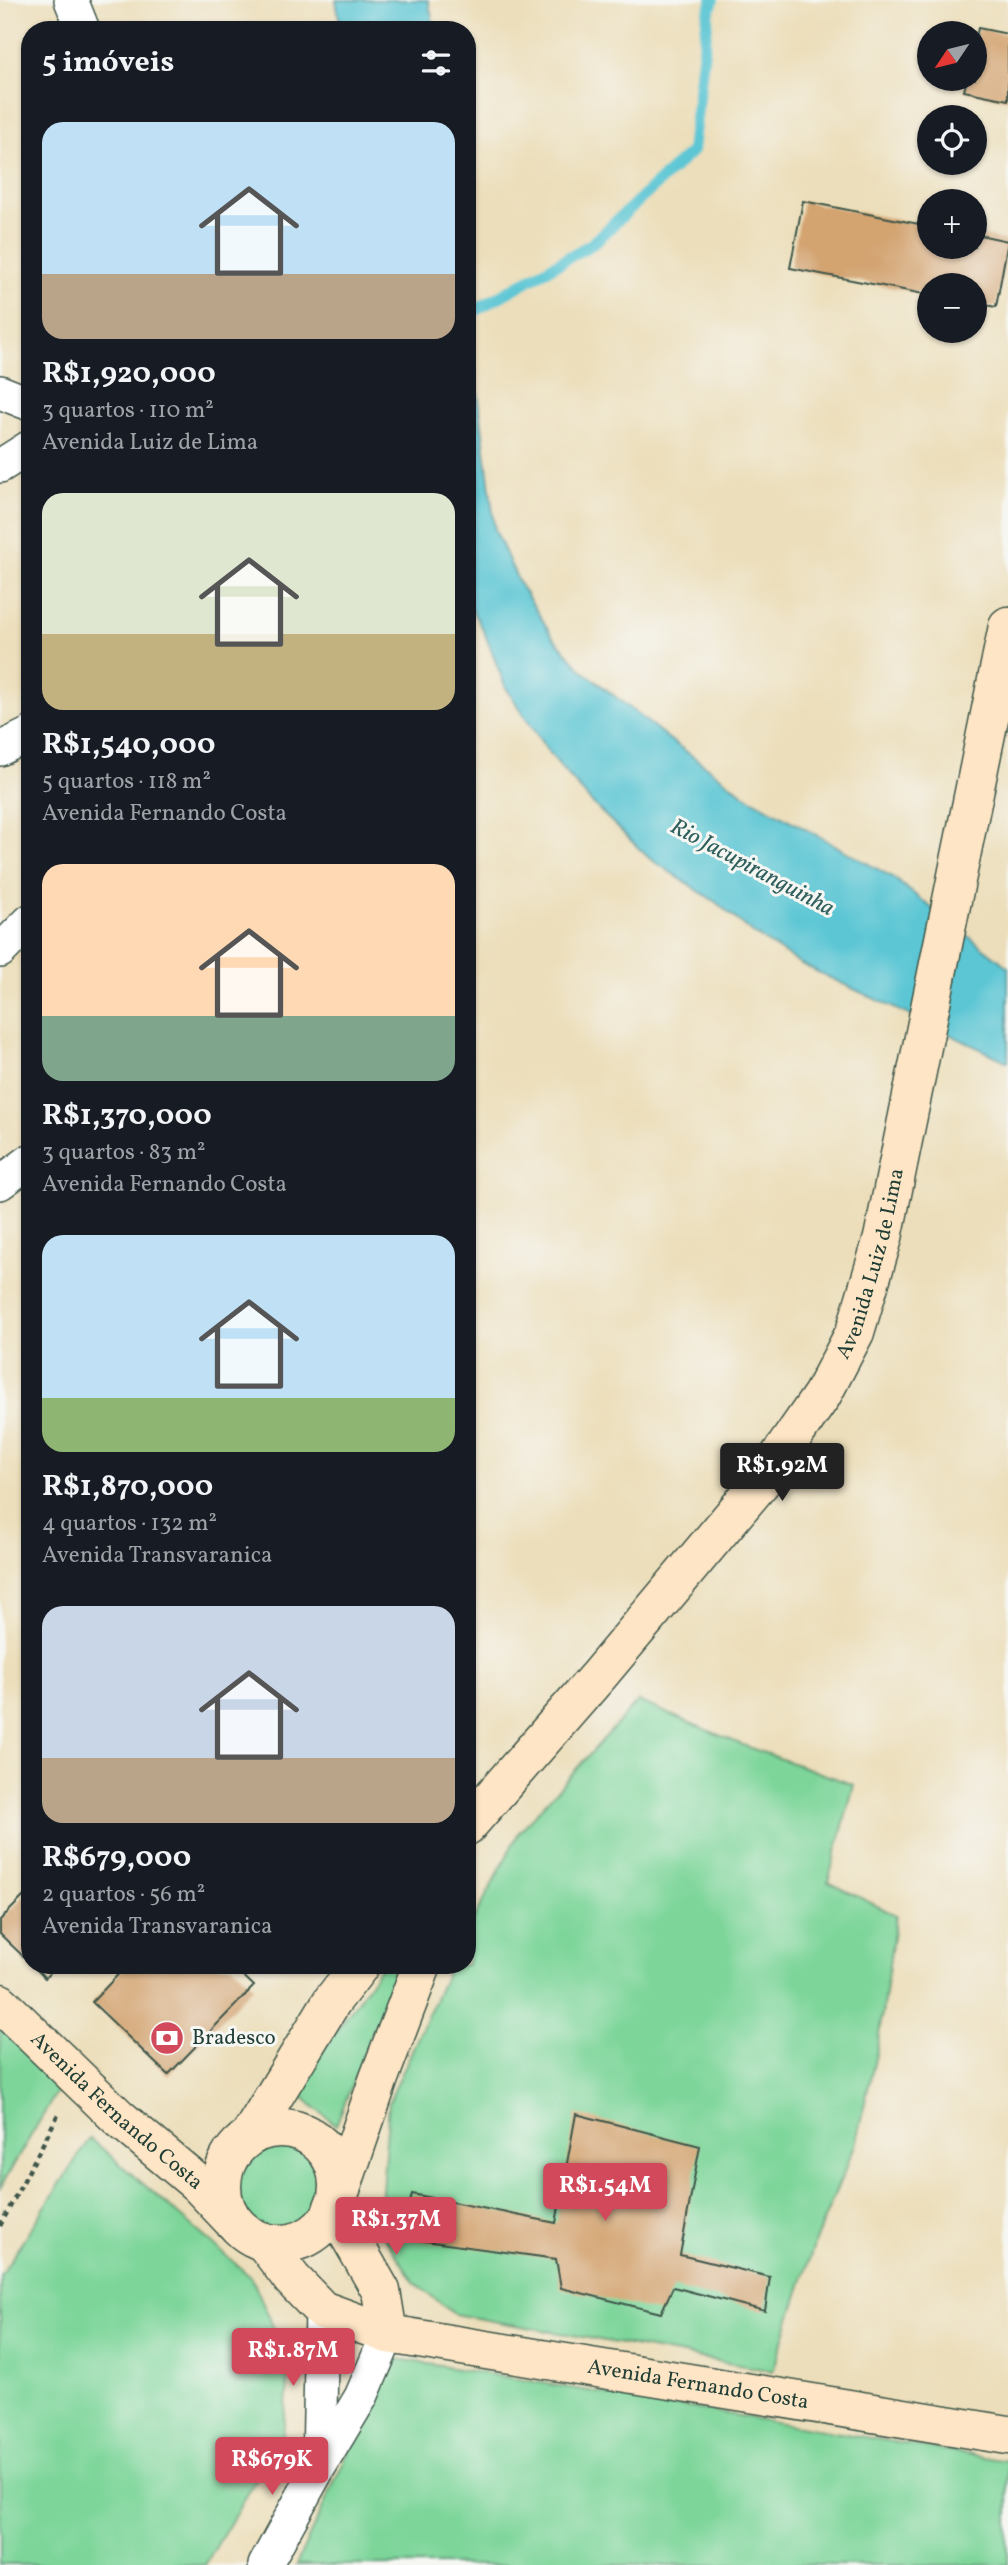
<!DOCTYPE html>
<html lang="pt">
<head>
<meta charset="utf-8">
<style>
	body { margin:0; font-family:Vollkorn,serif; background:#242831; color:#f1f3f6; height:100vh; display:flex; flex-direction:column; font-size:26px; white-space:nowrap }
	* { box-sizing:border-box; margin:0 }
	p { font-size:23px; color:#9ea1a6 }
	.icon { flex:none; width:38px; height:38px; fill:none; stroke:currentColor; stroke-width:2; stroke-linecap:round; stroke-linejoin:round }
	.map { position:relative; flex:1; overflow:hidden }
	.details { position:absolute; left:21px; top:21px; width:455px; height:1953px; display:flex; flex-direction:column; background:#171b24; border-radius:28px; box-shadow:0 2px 5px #0004 }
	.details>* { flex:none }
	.needle { width:46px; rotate:235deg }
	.buttons { position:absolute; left:917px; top:21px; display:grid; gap:14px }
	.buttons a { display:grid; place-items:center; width:70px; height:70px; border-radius:50%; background:#171b24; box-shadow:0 2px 5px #0004; font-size:35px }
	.price { position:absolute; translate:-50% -60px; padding:0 16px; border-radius:7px; background:#d1495b; color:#fff; font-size:23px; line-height:46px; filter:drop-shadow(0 2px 4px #0008) }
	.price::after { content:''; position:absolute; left:50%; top:42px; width:21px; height:16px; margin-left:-10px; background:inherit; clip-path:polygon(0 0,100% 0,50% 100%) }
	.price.current { background:#222; color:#fff }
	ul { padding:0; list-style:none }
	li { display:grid; align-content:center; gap:14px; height:371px; padding:0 21px }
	li span { display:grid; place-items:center; height:217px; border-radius:21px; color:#555 }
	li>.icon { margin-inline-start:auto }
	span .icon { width:126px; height:126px; fill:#fffc; stroke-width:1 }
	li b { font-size:30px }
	h2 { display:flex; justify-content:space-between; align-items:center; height:84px; padding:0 21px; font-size:30px }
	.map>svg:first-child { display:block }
	.green { fill:#7dd59a; stroke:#4e8967; stroke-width:2 }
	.water { fill:#5bc6d4; stroke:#3d8284; stroke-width:2 }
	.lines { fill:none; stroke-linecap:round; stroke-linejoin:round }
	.stream { stroke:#5bc6d4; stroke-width:12 }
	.building { fill:#d3a36f }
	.street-casing { stroke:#3e5548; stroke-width:36 }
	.secondary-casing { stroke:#3e5548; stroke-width:41 }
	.path { stroke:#3e5548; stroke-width:4.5; stroke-dasharray:5 5; stroke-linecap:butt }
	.street { stroke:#fff; stroke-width:33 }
	.secondary { stroke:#fde5c5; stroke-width:38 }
	.labels { text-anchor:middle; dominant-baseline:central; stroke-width:6; stroke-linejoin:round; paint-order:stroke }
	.street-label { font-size:21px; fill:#1f3d34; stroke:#f6f6f2 }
	.poi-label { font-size:21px; fill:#1f3d34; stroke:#f6f6f2; text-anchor:start }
	.water-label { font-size:23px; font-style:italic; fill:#2e5f5c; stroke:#f6f6f2 }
</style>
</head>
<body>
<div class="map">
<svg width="1008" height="2565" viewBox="0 0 1008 2565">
	<rect width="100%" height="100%" fill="#f6f6f2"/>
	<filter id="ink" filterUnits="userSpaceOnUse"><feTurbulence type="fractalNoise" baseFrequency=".0143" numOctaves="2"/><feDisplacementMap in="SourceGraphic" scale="14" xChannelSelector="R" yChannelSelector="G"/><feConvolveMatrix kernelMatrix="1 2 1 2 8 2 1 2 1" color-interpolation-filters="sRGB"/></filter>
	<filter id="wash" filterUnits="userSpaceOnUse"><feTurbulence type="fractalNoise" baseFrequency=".00686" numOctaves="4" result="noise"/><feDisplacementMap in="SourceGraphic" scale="28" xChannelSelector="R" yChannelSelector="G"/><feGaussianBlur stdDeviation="1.57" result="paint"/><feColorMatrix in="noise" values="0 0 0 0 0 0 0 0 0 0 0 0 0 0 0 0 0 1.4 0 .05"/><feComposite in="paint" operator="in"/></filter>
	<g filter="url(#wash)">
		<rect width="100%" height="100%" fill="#ecdeba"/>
		<g class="green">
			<path d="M638,1701L745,1746L854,1785L828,1882L896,1915L877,2050L855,2145L816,2239L773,2371L454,2314L414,2282L379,2229L389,2102L443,1981L450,1965H467V1933L519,1832Z"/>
			<path d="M382,1965H399L336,2125L295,2091Z"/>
			<path d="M0,2019L62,2083L0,2188Z"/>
			<circle cx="281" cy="2187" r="49"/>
			<path d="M90,2138L252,2278L290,2365L283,2435L205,2565H0V2276Z"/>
			<path d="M392,2358L1008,2461V2565H296Z"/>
		</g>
		<g class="water">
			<path d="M336,0H428L435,30H341Z"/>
			<path d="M467,305L495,530L519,583L553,637L583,671L669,739L748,797L892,877L1008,967V1062L801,964L754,934L717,903L649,858L590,801L546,749L505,686L485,634L467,601Z"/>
		</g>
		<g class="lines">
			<path class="stream" d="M467,315L592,244L692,151L708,15L713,0"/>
		</g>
		<g id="blocks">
			<g class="building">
				<path d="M978,28L1008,34V100L964,91L967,79H975V42Z"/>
				<path d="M803,201L929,226V247H975V234L1008,241L996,307L975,303V285H929V295L790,268Z"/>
				<path d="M30,1890V1963L0,1934V1920Z"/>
				<path d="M32,1965H57L45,1978Z"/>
				<path d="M127,1965H232L254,1986L168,2075L92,2002Z"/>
				<path d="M576,2114L700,2146L680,2255L770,2277L765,2311L673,2287L661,2313L561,2288L556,2259L402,2238L412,2194L556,2223Z"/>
			</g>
		</g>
	</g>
	<g filter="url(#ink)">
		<use href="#blocks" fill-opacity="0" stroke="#3e5548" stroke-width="2"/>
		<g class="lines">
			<g class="street-casing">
				<g id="street">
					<path d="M71,0L83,30"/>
					<path d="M0,392L30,404"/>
					<path d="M0,466L30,447"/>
					<path d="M0,749L30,734"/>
					<path d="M0,951L30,921"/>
					<path d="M0,1183L30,1161"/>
					<path d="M319,2465L322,2310"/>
					<path d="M265,2565L319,2467L361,2397L388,2334"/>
				</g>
			</g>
			<g class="secondary-casing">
				<g id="secondary">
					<path id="s1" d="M467,1826L599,1675L765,1477L822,1395L855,1332L883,1238L1008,626"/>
					<path id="s2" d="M0,2003L118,2117L198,2184L231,2219"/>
					<circle cx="280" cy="2186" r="58"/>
					<path d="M249,2137L332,2001L360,1965"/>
					<path d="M339,2195L379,2078L422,1965"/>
					<path d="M333,2207L381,2291L388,2334"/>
					<path id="s3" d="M264,2242L292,2279L322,2310L388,2334L1008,2435"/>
				</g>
			</g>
			<path class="path" d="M0,2226L59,2113"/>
			<use href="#street" class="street"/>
			<use href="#secondary" class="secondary"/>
		</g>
	</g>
	<defs>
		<g id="bank-disc" transform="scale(1.75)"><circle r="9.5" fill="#d1495b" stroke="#f6f6f2"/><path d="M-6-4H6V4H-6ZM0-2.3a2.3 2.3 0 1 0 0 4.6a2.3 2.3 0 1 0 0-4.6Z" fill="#fff"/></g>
	</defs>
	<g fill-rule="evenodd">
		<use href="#bank-disc" x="167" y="2038"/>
	</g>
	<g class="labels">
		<g class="street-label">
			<text stroke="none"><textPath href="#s1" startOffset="700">Avenida Luiz de Lima</textPath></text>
			<text stroke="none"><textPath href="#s2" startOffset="159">Avenida Fernando Costa</textPath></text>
			<text stroke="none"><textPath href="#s3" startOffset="474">Avenida Fernando Costa</textPath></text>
		</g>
		<g class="poi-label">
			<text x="192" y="2038">Bradesco</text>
		</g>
		<g class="water-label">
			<text transform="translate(752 868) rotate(28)">Rio Jacupiranguinha</text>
		</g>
	</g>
</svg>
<div class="buttons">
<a><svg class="needle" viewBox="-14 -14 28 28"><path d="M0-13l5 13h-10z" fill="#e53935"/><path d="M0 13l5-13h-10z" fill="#9ea1a6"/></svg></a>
<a><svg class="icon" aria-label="locate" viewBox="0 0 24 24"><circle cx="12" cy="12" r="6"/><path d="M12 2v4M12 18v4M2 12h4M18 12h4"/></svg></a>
<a>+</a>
<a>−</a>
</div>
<b class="price current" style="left:782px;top:1503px">R$1.92M</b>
<b class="price" style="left:605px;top:2223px">R$1.54M</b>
<b class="price" style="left:396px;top:2257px">R$1.37M</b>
<b class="price" style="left:293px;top:2388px">R$1.87M</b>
<b class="price" style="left:272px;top:2497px">R$679K</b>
<section class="details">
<h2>5 imóveis<svg class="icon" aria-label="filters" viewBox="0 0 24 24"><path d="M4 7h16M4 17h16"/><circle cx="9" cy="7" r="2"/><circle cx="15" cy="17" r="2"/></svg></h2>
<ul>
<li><span style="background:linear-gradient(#bfe0f5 70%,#b9a48a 0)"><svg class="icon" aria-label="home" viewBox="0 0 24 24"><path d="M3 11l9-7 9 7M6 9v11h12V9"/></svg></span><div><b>R$1,920,000</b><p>3 quartos · 110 m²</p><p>Avenida Luiz de Lima</p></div></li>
<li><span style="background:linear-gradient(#dfe7d0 65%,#c2b280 0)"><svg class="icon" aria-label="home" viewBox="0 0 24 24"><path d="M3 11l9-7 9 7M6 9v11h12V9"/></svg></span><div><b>R$1,540,000</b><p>5 quartos · 118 m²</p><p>Avenida Fernando Costa</p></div></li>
<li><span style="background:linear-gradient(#ffd9b3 70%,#7fa58c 0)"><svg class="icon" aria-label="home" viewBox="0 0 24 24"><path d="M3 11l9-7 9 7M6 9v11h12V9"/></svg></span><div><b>R$1,370,000</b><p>3 quartos · 83 m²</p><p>Avenida Fernando Costa</p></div></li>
<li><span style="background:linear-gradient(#bfe0f5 75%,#8fb573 0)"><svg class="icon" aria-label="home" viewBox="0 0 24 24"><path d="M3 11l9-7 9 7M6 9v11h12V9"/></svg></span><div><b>R$1,870,000</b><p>4 quartos · 132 m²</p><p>Avenida Transvaranica</p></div></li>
<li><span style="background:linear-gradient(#c9d6e8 70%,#b9a48a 0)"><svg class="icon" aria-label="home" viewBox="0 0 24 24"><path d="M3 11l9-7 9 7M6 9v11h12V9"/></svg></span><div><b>R$679,000</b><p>2 quartos · 56 m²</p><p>Avenida Transvaranica</p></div></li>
</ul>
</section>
</div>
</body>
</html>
